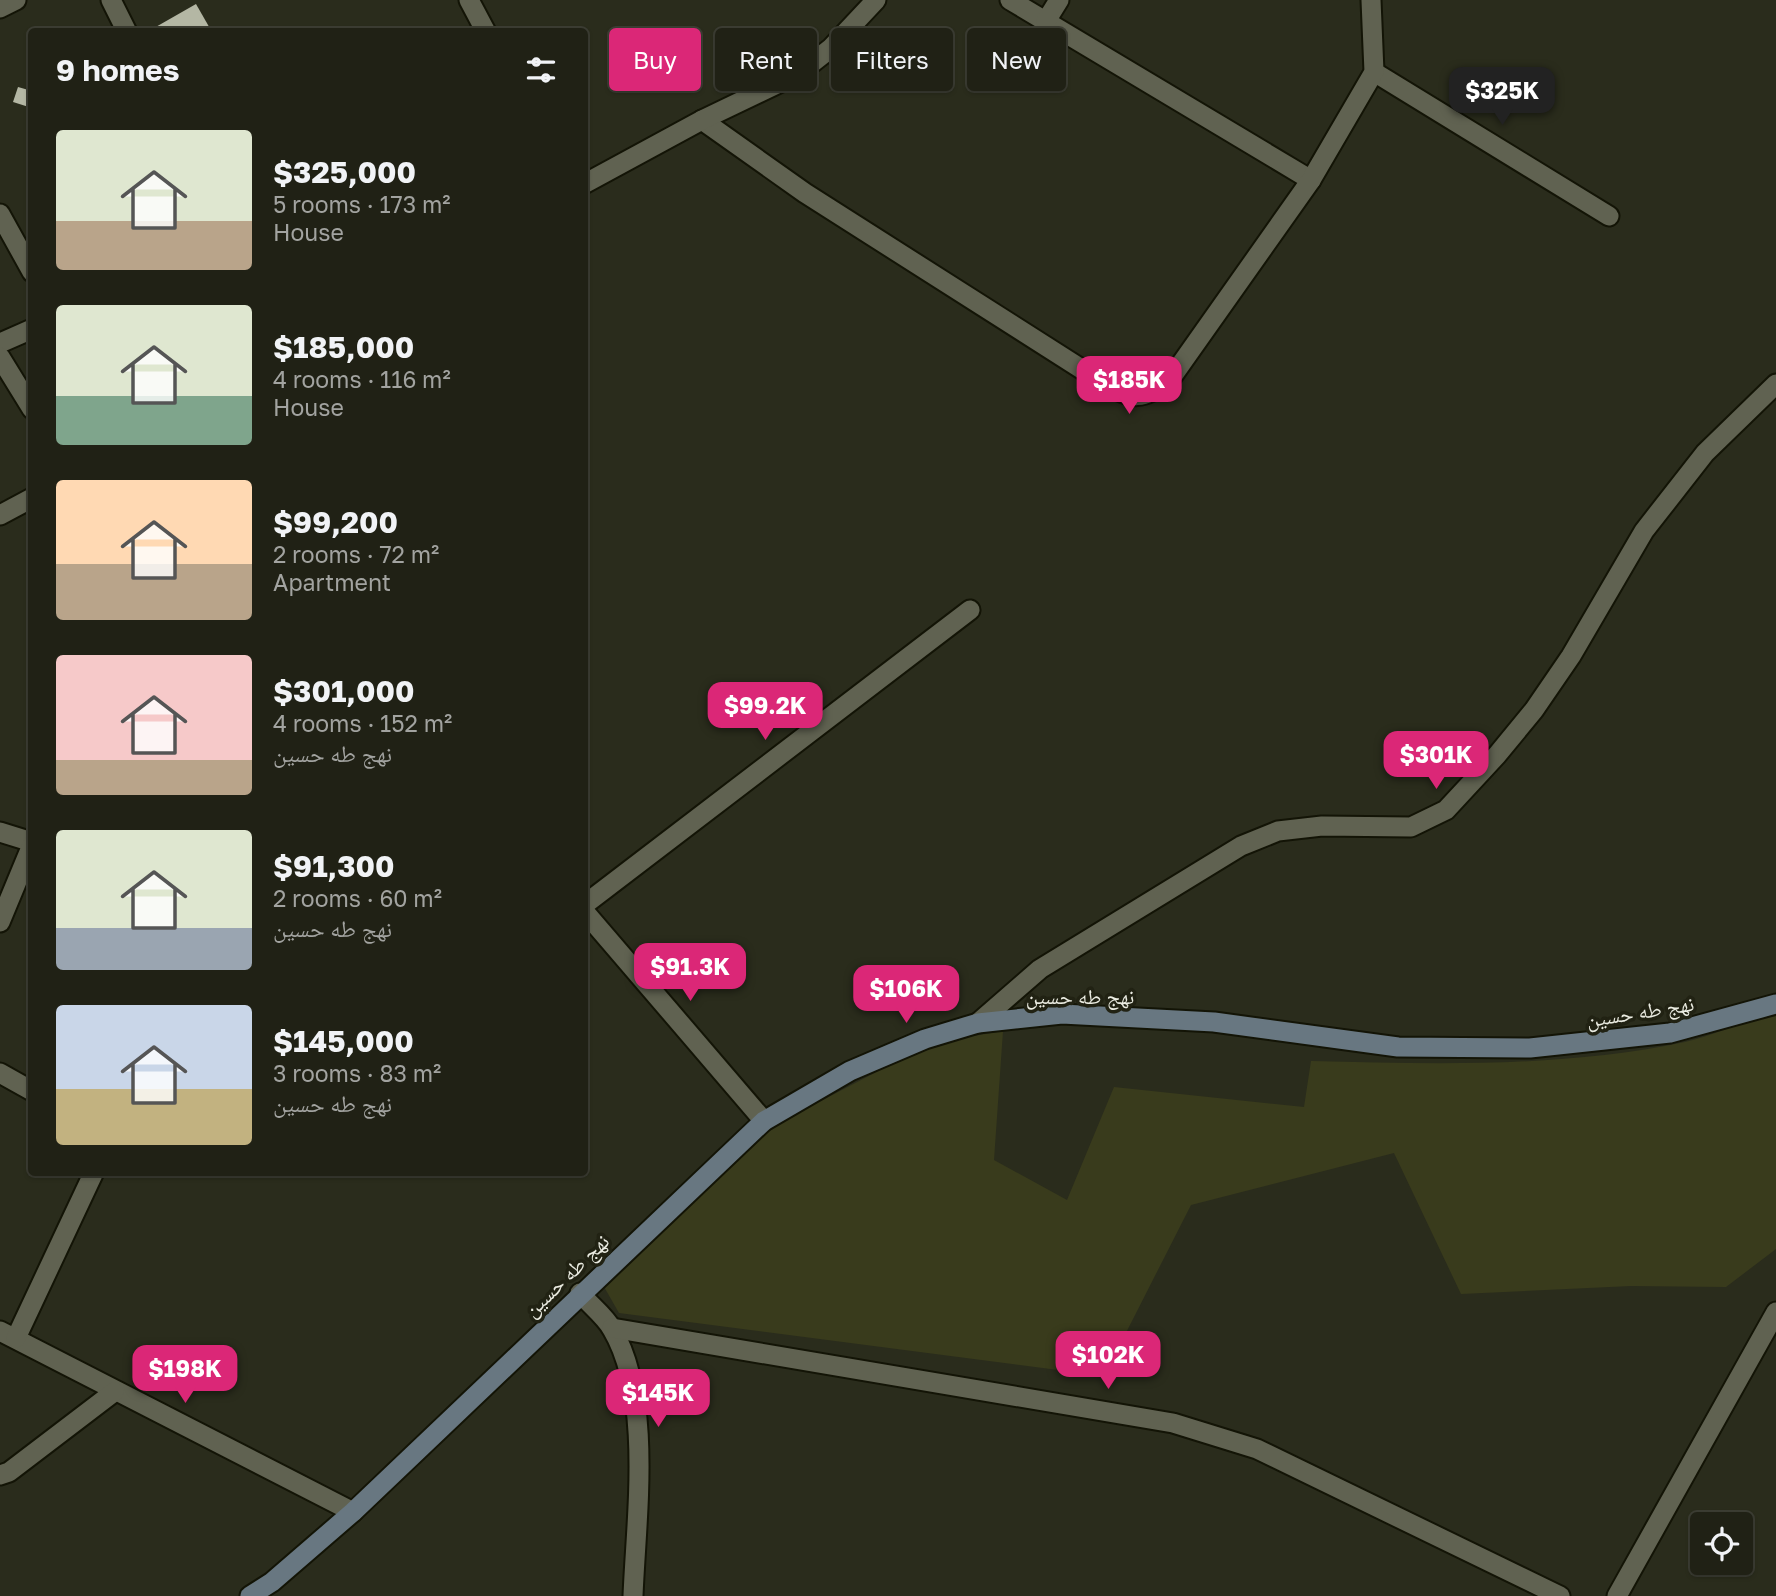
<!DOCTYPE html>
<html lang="en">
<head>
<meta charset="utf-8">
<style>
	body { margin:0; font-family:"Golos Text","Noto Naskh Arabic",sans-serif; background:#28291e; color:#f1f3f6; height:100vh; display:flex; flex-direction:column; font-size:26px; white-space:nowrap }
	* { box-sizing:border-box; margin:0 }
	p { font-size:23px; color:#a2a3a0 }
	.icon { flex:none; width:38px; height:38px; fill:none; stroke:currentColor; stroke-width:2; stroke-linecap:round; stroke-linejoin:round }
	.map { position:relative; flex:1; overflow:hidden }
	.details { position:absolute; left:28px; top:28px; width:560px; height:1148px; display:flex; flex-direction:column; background:#202115; border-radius:7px; box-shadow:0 2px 5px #0004,0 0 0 2px #3d3e34 }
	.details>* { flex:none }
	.banner { position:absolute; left:609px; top:28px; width:665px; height:63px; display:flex; gap:14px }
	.controls { position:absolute; left:1690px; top:1512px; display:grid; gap:14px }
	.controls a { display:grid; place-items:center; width:63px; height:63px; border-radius:7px; background:#202115; box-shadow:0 2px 5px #0004,0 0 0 2px #3d3e34; font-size:35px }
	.price { position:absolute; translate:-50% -60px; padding:0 16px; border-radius:14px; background:#db2777; color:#fff; font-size:23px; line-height:46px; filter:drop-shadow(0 2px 4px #0008) }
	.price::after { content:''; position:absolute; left:50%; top:42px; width:21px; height:16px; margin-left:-10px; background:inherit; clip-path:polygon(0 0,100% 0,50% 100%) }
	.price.selected { background:#222; color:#fff }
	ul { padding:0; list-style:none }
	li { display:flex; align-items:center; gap:21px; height:175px; padding:0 28px }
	li span { display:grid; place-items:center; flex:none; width:196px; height:140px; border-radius:7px; color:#555 }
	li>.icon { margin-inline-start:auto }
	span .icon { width:84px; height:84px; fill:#fffc; stroke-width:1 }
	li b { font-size:30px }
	h2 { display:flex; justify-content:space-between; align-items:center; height:84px; padding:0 28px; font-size:30px }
	.chip { padding:0 24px; border-radius:7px; background:#202115; box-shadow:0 2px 5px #0004,0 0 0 2px #3d3e34; font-size:24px; line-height:63px }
	.chip.selected { background:#db2777; color:#fff }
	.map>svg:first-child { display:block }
	.green { fill:#393b1c }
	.building { fill:#b4b7a4 }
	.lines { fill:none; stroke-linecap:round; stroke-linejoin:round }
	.minor-casing { stroke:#131406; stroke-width:23 }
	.tertiary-casing { stroke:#131406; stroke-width:23 }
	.secondary-casing { stroke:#131406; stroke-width:23 }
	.minor { stroke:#606251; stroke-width:19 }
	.tertiary { stroke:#606251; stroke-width:19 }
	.secondary { stroke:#687781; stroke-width:19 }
	.labels { text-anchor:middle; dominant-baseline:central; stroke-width:7; stroke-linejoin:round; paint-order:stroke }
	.street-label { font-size:21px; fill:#eaebe1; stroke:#212213 }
</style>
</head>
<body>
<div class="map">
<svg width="1776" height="1596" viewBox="0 0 1776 1596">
	<rect width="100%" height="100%" fill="#2a2c1c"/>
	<path class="green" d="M1776,1011V1249L1726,1287L1631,1286L1461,1294L1394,1153L1191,1205L1104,1376L619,1313L599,1278L771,1127L932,1043L1003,1031L994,1160L1067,1200L1114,1087L1304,1107L1311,1061C1436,1064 1561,1068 1685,1042C1715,1035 1746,1021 1776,1011Z"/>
	<g class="building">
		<path d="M196,4L212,32H147Z"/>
		<path d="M18,87L32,91V108L13,102Z"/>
	</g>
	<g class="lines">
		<g class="minor-casing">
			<g id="minor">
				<path d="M111,0L127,32"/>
				<path d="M469,0L486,32"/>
				<path d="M1010,0L1311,180"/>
				<path d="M1046,21L1059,0"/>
				<path d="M1374,72L1609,216"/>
				<path d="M702,120L805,193L1105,384C1134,400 1141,400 1169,381L1311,180L1374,72L1371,0"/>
				<path d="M584,184L702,120L798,74L831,48L876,0"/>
				<path d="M0,214L32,272"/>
				<path d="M0,343L32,329"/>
				<path d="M0,357L32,409"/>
				<path d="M0,515L32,498"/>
				<path d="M0,832L32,842"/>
				<path d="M584,905L970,610"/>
				<path d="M584,911L764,1121"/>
				<path d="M0,922L32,845"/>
				<path d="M978,1023L1040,969L1241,846L1278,831L1322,826L1411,827L1446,810L1497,755L1534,710L1571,656L1644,531L1705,453L1776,384"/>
				<path d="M0,1073L32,1091"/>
				<path d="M580,1293C590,1305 605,1316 612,1329C653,1398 636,1518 633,1596"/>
				<path d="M612,1328L1173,1423L1257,1449L1560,1596"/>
				<path d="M0,1331L353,1512"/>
				<path d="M16,1338L94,1172"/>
				<path d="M0,1475L9,1472L114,1392"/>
				<path d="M1617,1596L1776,1312"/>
			</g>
		</g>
		<g class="tertiary-casing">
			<path id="tertiary" d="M0,8L16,0"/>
		</g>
		<g class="secondary-casing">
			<path id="secondary" d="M250,1596L272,1582L353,1512L764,1121L850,1071L925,1039L978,1023L1062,1014L1214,1022L1398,1047L1530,1048L1670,1033L1776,1004"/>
		</g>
		<use href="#minor" class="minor"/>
		<use href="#tertiary" class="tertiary"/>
		<use href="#secondary" class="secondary"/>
	</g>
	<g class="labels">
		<g class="street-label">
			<text x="1080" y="996">نهج طه حسين</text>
			<text transform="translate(1640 1011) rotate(-9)">نهج طه حسين</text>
			<text transform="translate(566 1275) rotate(-44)">نهج طه حسين</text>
		</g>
	</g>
</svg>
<div class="controls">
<a><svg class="icon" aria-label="locate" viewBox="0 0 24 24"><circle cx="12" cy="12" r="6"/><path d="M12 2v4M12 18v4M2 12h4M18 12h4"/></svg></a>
</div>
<b class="price selected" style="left:1502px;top:127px">$325K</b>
<b class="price" style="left:1129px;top:416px">$185K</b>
<b class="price" style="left:765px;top:742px">$99.2K</b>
<b class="price" style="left:1436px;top:791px">$301K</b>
<b class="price" style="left:690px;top:1003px">$91.3K</b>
<b class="price" style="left:906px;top:1025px">$106K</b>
<b class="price" style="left:1108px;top:1391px">$102K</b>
<b class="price" style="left:185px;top:1405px">$198K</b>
<b class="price" style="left:658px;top:1429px">$145K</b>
<div class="banner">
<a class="chip selected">Buy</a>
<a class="chip">Rent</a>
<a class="chip">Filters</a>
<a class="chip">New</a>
</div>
<section class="details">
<h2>9 homes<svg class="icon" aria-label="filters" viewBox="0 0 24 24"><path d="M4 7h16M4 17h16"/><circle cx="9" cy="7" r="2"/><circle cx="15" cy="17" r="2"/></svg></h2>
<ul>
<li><span style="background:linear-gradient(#dfe7d0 65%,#b9a48a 0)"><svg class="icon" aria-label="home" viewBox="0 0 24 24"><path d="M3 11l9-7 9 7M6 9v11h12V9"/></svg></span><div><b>$325,000</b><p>5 rooms · 173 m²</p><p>House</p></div></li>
<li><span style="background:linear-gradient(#dfe7d0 65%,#7fa58c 0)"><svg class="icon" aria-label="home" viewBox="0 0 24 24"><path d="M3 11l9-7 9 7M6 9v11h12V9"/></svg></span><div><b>$185,000</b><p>4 rooms · 116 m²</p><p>House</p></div></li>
<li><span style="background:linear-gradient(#ffd9b3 60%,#b9a48a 0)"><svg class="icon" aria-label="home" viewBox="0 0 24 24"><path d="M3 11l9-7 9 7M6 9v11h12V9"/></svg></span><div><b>$99,200</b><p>2 rooms · 72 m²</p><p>Apartment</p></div></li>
<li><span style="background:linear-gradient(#f6c9c9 75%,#b9a48a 0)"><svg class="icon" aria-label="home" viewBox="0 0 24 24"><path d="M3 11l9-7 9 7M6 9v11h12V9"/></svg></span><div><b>$301,000</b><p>4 rooms · 152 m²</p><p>نهج طه حسين</p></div></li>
<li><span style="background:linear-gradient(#dfe7d0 70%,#9aa5b1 0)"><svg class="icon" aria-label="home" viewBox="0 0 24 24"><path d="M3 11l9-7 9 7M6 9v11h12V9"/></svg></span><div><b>$91,300</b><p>2 rooms · 60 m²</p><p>نهج طه حسين</p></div></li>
<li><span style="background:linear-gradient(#c9d6e8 60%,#c2b280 0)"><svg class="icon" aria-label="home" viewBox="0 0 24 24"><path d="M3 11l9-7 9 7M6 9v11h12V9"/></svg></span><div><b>$145,000</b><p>3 rooms · 83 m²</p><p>نهج طه حسين</p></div></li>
</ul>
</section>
</div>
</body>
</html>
